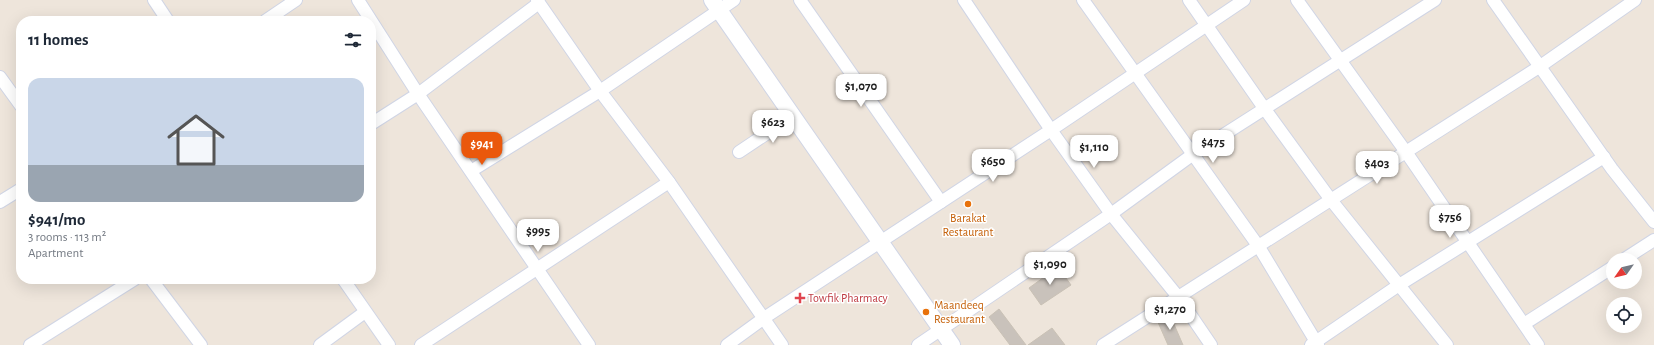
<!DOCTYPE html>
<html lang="en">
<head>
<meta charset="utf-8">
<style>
	body { margin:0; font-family:"Alegreya Sans",sans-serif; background:#f6f6f7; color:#1f2937; height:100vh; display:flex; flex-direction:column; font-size:15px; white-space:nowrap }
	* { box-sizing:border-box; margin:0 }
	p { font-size:13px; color:#747a83 }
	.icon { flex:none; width:22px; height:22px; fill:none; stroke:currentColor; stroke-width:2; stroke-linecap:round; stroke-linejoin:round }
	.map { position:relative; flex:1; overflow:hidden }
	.panel { position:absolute; left:16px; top:16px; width:360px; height:268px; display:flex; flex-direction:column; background:#fff; border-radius:16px; box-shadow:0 4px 16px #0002 }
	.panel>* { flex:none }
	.needle { width:26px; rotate:236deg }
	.controls { position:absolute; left:1606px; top:253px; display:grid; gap:8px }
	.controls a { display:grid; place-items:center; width:36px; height:36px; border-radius:50%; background:#fff; box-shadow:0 4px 16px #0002; font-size:20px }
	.price { position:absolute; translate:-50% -34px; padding:0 9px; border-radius:8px; background:#fff; color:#222; font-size:13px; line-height:26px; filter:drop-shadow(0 1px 2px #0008) }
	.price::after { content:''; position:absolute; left:50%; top:24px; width:12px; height:9px; margin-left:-6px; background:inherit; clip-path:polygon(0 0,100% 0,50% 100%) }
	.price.active { background:#ea580c; color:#fff }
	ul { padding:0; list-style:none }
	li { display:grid; align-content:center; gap:8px; height:212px; padding:0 12px }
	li+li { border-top:1px solid #e0e1e3 }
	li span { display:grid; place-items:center; height:124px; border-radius:12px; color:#555 }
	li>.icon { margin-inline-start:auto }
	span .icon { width:72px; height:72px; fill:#fffc; stroke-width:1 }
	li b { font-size:17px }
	h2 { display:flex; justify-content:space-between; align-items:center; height:48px; padding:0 12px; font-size:17px }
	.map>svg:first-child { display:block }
	.building { fill:#c9c2bb; stroke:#c9c1b5 }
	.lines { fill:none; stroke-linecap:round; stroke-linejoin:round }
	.minor-casing { stroke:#d0d5e5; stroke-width:14 }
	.tertiary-casing { stroke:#d0d5e5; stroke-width:18 }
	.minor { stroke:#fff; stroke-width:12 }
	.tertiary { stroke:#fff; stroke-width:16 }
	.food-dot { fill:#e8710a; stroke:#fff; stroke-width:1.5 }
	.health-dot { fill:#e0444e; stroke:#fff; stroke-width:1.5 }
	.labels { text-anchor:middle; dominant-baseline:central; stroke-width:3; stroke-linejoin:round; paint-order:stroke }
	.food-label { font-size:12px; fill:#c56008; stroke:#fff }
	.health-label { font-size:12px; fill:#be3a42; stroke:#fff; text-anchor:start }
</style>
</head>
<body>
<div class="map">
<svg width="1654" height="345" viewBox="0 0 1654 345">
	<rect width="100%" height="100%" fill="#eee5db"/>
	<g class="building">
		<path d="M1058,267L1071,285L1041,305L1029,288Z"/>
		<path d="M999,309L1026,345H1010L989,317Z"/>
		<path d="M1170,315L1183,345H1168L1157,320Z"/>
		<path d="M1052,328L1065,345H1028Z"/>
	</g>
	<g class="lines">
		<g class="minor-casing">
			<g id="minor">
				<path d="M154,0L168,21"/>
				<path d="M358,0L418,94L589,345"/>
				<path d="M537,0L600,91L669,182L782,345"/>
				<path d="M800,0L941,202"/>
				<path d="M964,0L1051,130L1111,214L1179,298L1211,345"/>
				<path d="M1083,0L1259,247L1318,345"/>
				<path d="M1189,0L1264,108L1331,200L1447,345"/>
				<path d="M1297,0L1406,152L1538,345"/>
				<path d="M1493,0L1612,169L1654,222"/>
				<path d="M265,21L296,0"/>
				<path d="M0,77L21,106"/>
				<path d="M371,124L418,94L539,3"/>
				<path d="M739,152L793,116"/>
				<path d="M471,171L600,91L734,0"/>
				<path d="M0,202L21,189"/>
				<path d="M1623,260L1654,240"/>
				<path d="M151,279L201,345"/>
				<path d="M343,279L389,345"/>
				<path d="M1524,324L1613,267"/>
				<path d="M30,345L135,279"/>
				<path d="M320,345L365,312"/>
				<path d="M421,345L669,182"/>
				<path d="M727,345L764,318L1051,130L1244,0"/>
				<path d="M918,345L1111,214L1192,155L1435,0"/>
				<path d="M1103,345L1539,67L1635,0"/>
				<path d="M1311,345L1399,285L1604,157"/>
			</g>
		</g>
		<g class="tertiary-casing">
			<path id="tertiary" d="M712,0L952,345"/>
		</g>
		<use href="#minor" class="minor"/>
		<use href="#tertiary" class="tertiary"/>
	</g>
	<g class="food-dot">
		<circle cx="968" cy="204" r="4"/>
		<circle cx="926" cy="312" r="4"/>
	</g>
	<path class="health-dot" d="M798 292h4v4h4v4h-4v4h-4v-4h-4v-4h4z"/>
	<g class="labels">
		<g class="food-label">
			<text x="968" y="218">Barakat<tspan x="968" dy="14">Restaurant</tspan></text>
			<text x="934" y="305" text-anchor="start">Maandeeq<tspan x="934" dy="14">Restaurant</tspan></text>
		</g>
		<g class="health-label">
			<text x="808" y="298">Towfik Pharmacy</text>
		</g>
	</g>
</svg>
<div class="controls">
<a><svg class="needle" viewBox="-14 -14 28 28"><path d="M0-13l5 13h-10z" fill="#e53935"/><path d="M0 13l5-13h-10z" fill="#747a83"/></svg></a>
<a><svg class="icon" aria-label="locate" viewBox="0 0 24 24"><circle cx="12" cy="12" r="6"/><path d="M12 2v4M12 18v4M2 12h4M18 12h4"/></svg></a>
</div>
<b class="price" style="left:861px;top:108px">$1,070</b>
<b class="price" style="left:773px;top:144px">$623</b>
<b class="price" style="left:1213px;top:164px">$475</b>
<b class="price active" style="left:482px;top:166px">$941</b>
<b class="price" style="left:1094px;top:169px">$1,110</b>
<b class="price" style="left:993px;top:183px">$650</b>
<b class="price" style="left:1377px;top:185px">$403</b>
<b class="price" style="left:1450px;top:239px">$756</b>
<b class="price" style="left:538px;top:253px">$995</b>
<b class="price" style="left:1050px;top:286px">$1,090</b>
<b class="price" style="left:1170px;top:331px">$1,270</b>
<section class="panel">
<h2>11 homes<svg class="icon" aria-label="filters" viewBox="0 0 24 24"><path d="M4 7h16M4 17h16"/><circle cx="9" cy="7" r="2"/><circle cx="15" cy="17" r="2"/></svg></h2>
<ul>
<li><span style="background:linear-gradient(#c9d6e8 70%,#9aa5b1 0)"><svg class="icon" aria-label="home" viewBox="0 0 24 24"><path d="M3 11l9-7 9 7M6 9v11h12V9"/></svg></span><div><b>$941/mo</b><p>3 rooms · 113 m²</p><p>Apartment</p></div></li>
</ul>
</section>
</div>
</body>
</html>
